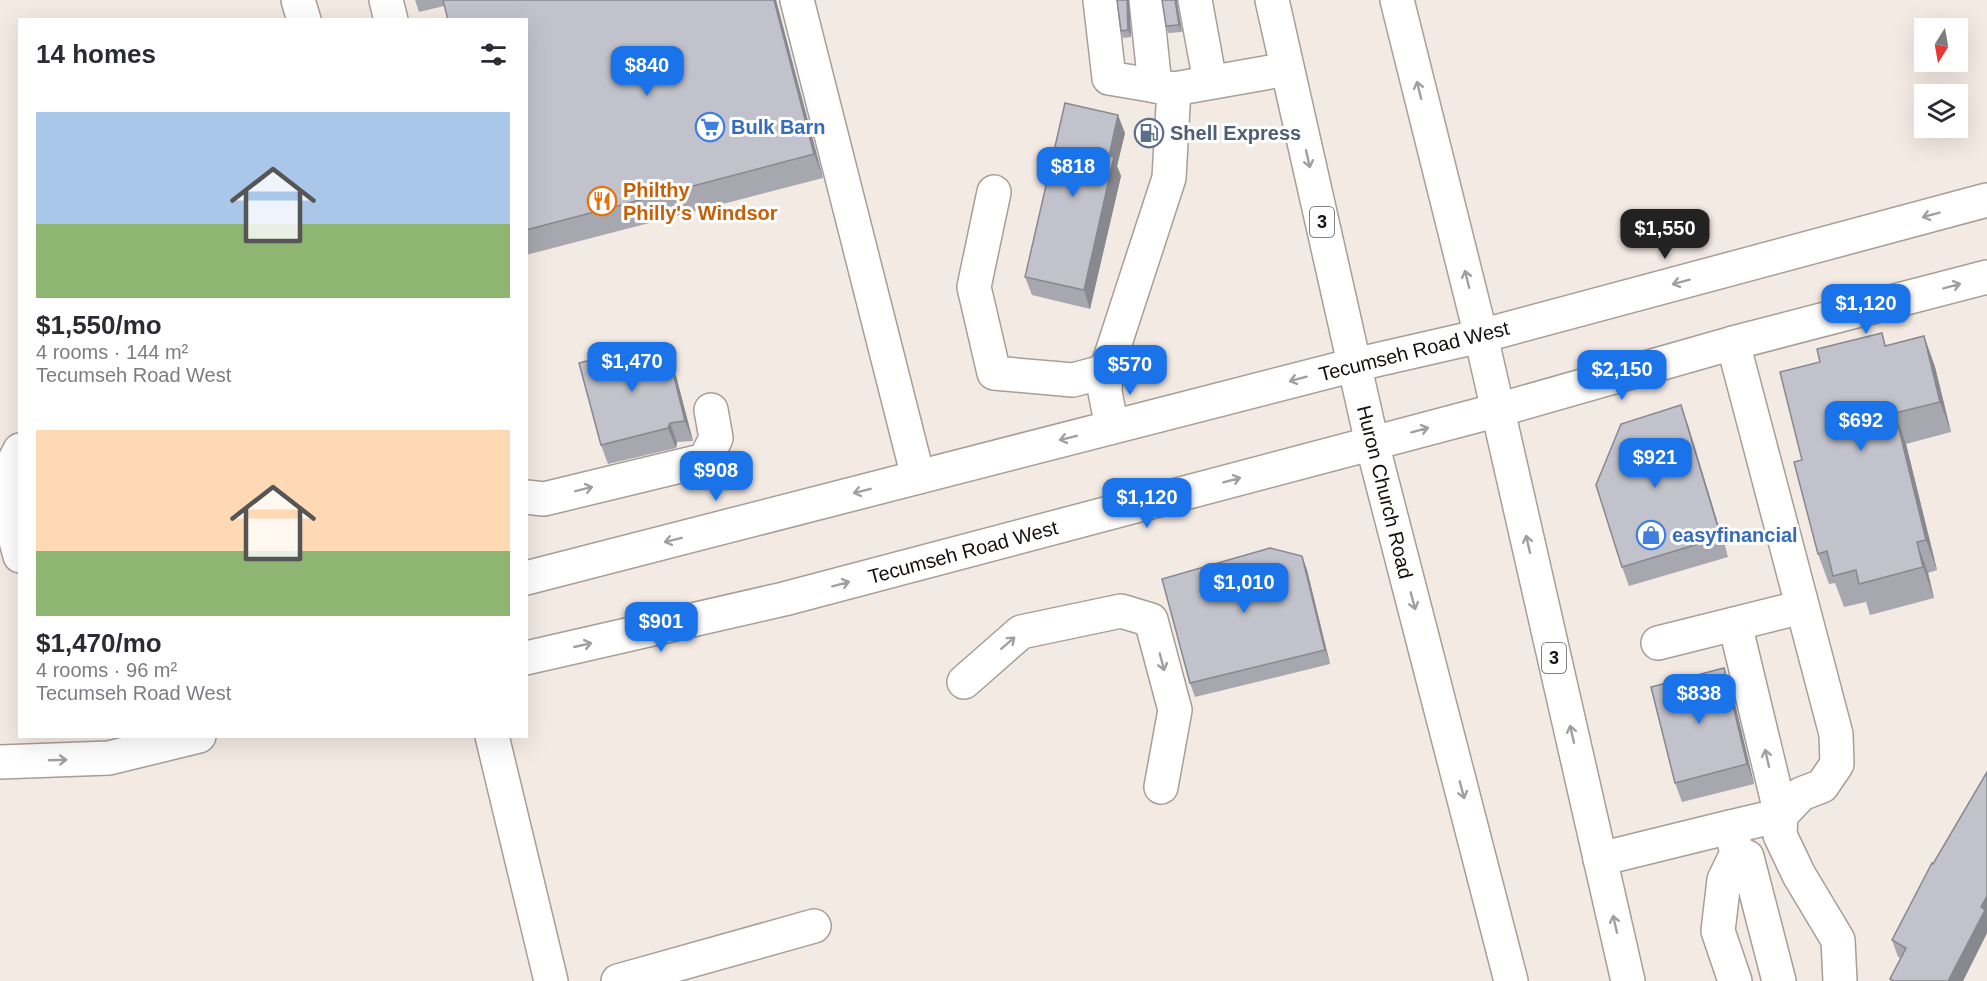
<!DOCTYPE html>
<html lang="en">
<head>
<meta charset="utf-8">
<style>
	body { margin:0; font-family:Helvetica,sans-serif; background:#f2f2f3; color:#2b2b33; height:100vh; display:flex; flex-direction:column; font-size:22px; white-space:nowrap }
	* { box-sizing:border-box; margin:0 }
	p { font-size:20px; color:#7c7c81 }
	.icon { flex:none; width:33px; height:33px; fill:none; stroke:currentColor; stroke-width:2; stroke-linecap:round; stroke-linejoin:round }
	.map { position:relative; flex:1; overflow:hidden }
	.panel { position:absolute; left:18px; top:18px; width:510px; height:720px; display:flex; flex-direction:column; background:#fff; border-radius:0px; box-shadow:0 6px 24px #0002 }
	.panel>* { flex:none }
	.needle { width:39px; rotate:191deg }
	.fabs { position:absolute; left:1914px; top:18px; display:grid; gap:12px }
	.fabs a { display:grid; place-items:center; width:54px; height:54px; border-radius:0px; background:#fff; box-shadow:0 6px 24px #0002; font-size:30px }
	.price { position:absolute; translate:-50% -51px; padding:0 14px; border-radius:12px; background:#1a73e8; color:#fff; font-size:20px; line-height:39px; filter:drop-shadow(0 2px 3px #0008) }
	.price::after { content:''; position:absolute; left:50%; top:36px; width:18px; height:14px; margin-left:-9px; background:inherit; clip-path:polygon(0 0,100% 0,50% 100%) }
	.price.on { background:#222; color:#fff }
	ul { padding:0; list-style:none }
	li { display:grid; align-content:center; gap:12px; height:318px; padding:0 18px }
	li span { display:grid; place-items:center; height:186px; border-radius:0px; color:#555 }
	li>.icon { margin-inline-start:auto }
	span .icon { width:108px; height:108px; fill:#fffc; stroke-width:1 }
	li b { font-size:26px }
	h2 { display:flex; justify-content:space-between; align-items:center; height:72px; padding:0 18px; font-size:26px }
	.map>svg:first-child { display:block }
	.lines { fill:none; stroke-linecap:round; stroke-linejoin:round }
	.minor-casing { stroke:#a79e98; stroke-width:36 }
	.major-casing { stroke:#a79e98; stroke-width:36 }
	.highway-casing { stroke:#a79e98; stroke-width:36 }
	.minor { stroke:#fff; stroke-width:33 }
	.major { stroke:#fff; stroke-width:33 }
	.highway { stroke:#fff; stroke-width:33 }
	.wall { fill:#a7a7af }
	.shaded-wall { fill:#88888f }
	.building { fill:#c2c2cc; stroke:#88888f; stroke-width:1.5 }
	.oneway { stroke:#a19f9f }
	.labels { text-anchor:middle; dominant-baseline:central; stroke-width:6; stroke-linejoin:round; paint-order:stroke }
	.shield { fill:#fff; stroke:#5a5856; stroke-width:1.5 }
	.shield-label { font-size:18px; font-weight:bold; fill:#14100e }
	.shop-label { font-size:20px; font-weight:bold; fill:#366cbe; stroke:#fff; text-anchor:start }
	.service-label { font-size:20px; font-weight:bold; fill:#4e5e75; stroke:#fff; text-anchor:start }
	.food-label { font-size:20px; font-weight:bold; fill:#c56008; stroke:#fff; text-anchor:start }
	.street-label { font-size:20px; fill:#14100e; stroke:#fff }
</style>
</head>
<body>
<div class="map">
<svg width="1987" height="981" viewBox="0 0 1987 981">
	<rect width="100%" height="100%" fill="#f4eae4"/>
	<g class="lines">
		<g class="minor-casing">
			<g id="minor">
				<path d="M298,0L304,20"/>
				<path d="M386,0L391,20"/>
				<path d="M797,0L918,477"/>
				<path d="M1100,0L1109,78L1174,89"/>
				<path d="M1146,0L1155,86"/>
				<path d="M1195,0L1210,82"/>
				<path d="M994,192L974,287L994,373L1073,380L1106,371"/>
				<path d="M1733,343L1836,734L1837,764L1822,786L1801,794L1781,815L1780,835L1799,875L1838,940L1840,981"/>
				<path d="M1112,427L1105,392L1106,371L1169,178L1174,89L1287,69"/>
				<path d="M20,450L1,486L20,556"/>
				<path d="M526,497L544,499L705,460L716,438L711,410"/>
				<path d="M1658,643L1802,607"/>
				<path d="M964,682L1021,632L1121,611L1151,620L1175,710L1161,787"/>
				<path d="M492,736L551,981"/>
				<path d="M1730,827L1781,815L1735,624"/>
				<path d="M1737,853L1747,857L1779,981"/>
				<path d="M1600,859L1730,827L1737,853L1724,880L1718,931L1735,981"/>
				<path d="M618,981L814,926"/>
			</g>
		</g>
		<g class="major-casing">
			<g id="major">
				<path d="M526,578L1354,365L1481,336L1987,200"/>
				<path d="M526,658L784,599L1498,410L1733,343L1987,277"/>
				<path d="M0,762L109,758L199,736"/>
			</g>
		</g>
		<g class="highway-casing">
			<g id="highway">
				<path d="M1272,0L1372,443L1511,981"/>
				<path d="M1397,0L1481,336L1628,981"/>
			</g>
		</g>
		<use href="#minor" class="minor"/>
		<use href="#major" class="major"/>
		<use href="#highway" class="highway"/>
	</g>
	<g class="wall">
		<path d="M415,0H776L823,178L526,255V20L444,6L419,12Z"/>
		<path d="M1129,0L1131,37L1123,38L1121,31Z"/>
		<path d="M1177,3L1182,32L1168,33L1166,26Z"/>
		<path d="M1125,133L1117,166L1121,176L1090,309L1032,295L1025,277Z"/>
		<path d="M1882,333L1886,346L1924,336L1935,367L1951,432L1906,444L1937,570L1928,573L1934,598L1870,615L1866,602L1844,607L1835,583L1829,584L1818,554L1820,362Z"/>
		<path d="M676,376L693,441L677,442L676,448L608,464L601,445Z"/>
		<path d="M1688,425L1728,557L1629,586L1622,567Z"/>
		<path d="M1302,556L1307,570L1330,664L1195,697L1190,683Z"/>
		<path d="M1731,687L1754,784L1682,802L1675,783Z"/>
		<path d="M1987,772V933L1963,981H1891L1890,979L1901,958L1898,957L1892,940L1933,864Z"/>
	</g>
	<g class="shaded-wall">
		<path d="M774,0H776L823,178L814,154Z"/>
		<path d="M1127,0H1129L1131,37L1128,30Z"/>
		<path d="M1175,0H1177V3L1182,32L1179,25Z"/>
		<path d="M1118,115L1125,133L1117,166L1121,176L1090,309L1084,290L1109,156Z"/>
		<path d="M1924,336L1935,367L1951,432L1940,402Z"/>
		<path d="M669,356L676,376L693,441L685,421Z"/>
		<path d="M1681,405L1688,425L1728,557L1721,537Z"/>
		<path d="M1895,413L1906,444L1937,570L1926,540Z"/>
		<path d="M670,423L677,442L676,448L668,428Z"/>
		<path d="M1917,542L1928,573L1934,598L1923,567Z"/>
		<path d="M1302,556L1307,570L1330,664L1325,650Z"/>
		<path d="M1724,668L1731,687L1754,784L1747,764Z"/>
		<path d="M1987,896V933L1963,981H1948L1981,907Z"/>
	</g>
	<g class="building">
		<path d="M443,0H774L814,154L526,230V20H448Z"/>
		<path d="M1117,0H1127L1128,30L1121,31Z"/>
		<path d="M1162,0H1175L1179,25L1166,26Z"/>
		<path d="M1065,103L1118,115L1109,156L1114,157L1084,290L1025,277Z"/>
		<path d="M1882,333L1885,346L1924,336L1940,402L1895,413L1926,540L1917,542L1923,567L1859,584L1856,570L1833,576L1827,551L1818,554L1794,462L1802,460L1780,372L1820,362L1817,349Z"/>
		<path d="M648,345L669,356L685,421L670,423L668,428L601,445L579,363Z"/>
		<path d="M1681,405L1721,537L1622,567L1596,485L1621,424Z"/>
		<path d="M1270,548L1302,556L1325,650L1190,683L1162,579Z"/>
		<path d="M1724,668L1747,764L1675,783L1651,687Z"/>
		<path d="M1987,772V896L1981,907L1985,910L1948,981H1894L1890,979L1906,948L1892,940L1932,863L1933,864Z"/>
	</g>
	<defs><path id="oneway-shaft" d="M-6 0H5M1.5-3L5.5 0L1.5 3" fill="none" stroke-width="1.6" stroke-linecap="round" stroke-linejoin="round" transform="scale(1.5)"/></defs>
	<g class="oneway">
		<use href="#oneway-shaft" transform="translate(1419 90) rotate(-104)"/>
		<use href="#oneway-shaft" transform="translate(1308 159) rotate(77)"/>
		<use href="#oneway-shaft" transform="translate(1931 215) rotate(165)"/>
		<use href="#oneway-shaft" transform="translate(1467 279) rotate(-104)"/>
		<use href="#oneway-shaft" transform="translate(1681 282) rotate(165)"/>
		<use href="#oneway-shaft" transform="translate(1952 286) rotate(-15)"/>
		<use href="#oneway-shaft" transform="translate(1298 379) rotate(165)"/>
		<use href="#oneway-shaft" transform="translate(1420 430) rotate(-15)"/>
		<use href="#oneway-shaft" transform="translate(1068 438) rotate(166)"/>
		<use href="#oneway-shaft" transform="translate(1232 480) rotate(-15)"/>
		<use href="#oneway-shaft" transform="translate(584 489) rotate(-14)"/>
		<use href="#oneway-shaft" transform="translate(862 491) rotate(166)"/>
		<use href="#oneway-shaft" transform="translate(673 540) rotate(166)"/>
		<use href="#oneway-shaft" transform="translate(1528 544) rotate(-103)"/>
		<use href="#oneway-shaft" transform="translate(841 584) rotate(-15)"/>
		<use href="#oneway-shaft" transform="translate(1413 601) rotate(75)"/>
		<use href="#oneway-shaft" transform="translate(1008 643) rotate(-41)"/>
		<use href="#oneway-shaft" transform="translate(583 645) rotate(-13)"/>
		<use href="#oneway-shaft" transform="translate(1162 662) rotate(75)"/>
		<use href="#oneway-shaft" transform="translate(1572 734) rotate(-103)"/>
		<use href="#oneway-shaft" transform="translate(1767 758) rotate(-103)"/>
		<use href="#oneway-shaft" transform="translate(58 760) rotate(-2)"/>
		<use href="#oneway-shaft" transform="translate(1462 790) rotate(75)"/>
		<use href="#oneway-shaft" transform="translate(1615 924) rotate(-103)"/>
	</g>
	<defs>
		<g id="supermarket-ring" transform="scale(1.5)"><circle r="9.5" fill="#fff" stroke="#3f7fe0" stroke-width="1.5"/><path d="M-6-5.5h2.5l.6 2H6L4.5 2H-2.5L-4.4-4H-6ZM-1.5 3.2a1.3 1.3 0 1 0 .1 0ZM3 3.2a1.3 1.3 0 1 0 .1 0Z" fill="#3f7fe0"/></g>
		<g id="fuel-ring" transform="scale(1.5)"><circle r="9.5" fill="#fff" stroke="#5c6f8a" stroke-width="1.5"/><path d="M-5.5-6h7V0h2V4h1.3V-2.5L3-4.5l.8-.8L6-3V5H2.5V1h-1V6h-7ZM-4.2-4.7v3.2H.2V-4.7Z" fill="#5c6f8a"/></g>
		<g id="restaurant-ring" transform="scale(1.5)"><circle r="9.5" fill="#fff" stroke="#e8710a" stroke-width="1.5"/><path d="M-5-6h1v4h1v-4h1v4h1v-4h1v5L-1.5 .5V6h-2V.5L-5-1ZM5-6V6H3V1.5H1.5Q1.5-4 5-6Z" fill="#e8710a"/></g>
		<g id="shop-ring" transform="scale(1.5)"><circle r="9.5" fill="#fff" stroke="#3f7fe0" stroke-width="1.5"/><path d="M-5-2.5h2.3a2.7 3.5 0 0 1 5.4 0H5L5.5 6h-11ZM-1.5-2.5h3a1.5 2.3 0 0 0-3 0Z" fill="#3f7fe0"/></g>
	</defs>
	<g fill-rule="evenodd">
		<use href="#supermarket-ring" x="710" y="127"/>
		<use href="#fuel-ring" x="1149" y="133"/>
		<use href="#restaurant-ring" x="602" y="201"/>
		<use href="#shop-ring" x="1651" y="535"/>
	</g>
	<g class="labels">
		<g class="shield">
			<rect x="1310" y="207" width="24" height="30" rx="4.5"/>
			<rect x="1542" y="643" width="24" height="30" rx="4.5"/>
		</g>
		<g class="shield-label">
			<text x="1322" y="222">3</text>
			<text x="1554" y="658">3</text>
		</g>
		<g class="shop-label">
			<text x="731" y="127">Bulk Barn</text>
			<text x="1672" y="535">easyfinancial</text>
		</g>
		<g class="service-label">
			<text x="1170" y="133">Shell Express</text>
		</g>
		<g class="food-label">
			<text x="623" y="190">Philthy<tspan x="623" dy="23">Philly's Windsor</tspan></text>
		</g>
		<g class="street-label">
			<text transform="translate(1414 351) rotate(-14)">Tecumseh Road West</text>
			<text transform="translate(1385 492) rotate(76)">Huron Church Road</text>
			<text transform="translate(963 552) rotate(-15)">Tecumseh Road West</text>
		</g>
	</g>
</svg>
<div class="fabs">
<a><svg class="needle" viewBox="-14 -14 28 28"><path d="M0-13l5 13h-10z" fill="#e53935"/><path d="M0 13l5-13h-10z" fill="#7c7c81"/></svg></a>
<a><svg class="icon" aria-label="layers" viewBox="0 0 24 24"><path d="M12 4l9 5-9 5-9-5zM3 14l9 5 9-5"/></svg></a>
</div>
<b class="price" style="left:647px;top:97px">$840</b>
<b class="price" style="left:1073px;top:198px">$818</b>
<b class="price on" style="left:1665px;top:260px">$1,550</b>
<b class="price" style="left:1866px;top:335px">$1,120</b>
<b class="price" style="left:632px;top:393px">$1,470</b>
<b class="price" style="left:1130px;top:396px">$570</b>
<b class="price" style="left:1622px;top:401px">$2,150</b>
<b class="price" style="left:1861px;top:452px">$692</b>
<b class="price" style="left:1655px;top:489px">$921</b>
<b class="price" style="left:716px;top:502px">$908</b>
<b class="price" style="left:1147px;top:529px">$1,120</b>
<b class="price" style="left:1244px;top:614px">$1,010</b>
<b class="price" style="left:661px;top:653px">$901</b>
<b class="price" style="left:1699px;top:725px">$838</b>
<section class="panel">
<h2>14 homes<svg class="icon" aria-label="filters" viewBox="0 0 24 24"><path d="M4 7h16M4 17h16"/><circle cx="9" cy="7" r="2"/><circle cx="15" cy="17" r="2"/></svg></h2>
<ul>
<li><span style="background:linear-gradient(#a9c7e8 60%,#8fb573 0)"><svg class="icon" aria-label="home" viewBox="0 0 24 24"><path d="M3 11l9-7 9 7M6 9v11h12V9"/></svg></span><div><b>$1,550/mo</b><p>4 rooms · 144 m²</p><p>Tecumseh Road West</p></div></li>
<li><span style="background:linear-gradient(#ffd9b3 65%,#8fb573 0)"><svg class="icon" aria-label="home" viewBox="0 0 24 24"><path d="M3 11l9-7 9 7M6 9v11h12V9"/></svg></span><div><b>$1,470/mo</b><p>4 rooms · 96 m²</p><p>Tecumseh Road West</p></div></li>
</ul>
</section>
</div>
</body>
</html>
